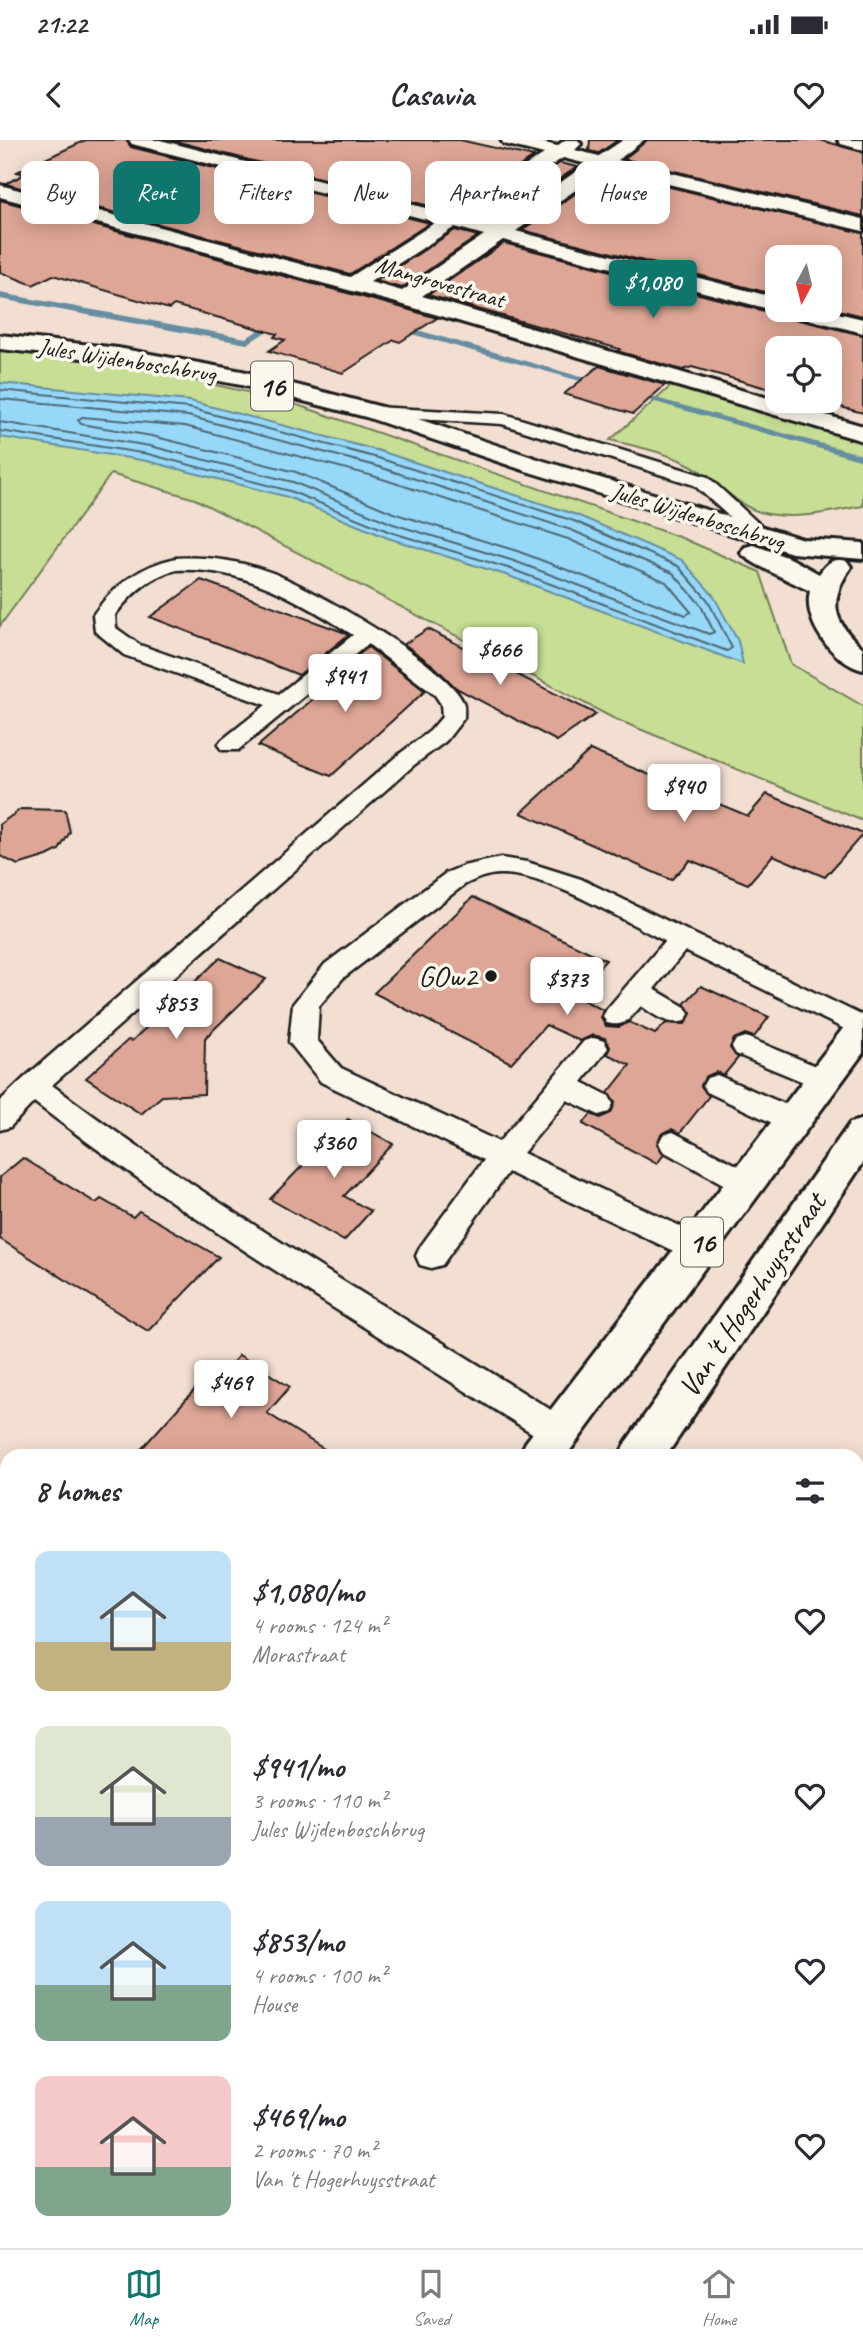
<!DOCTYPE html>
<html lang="en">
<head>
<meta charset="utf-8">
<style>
	body { margin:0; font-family:Caveat,sans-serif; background:#f2f2f3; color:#2b2b33; height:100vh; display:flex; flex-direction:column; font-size:26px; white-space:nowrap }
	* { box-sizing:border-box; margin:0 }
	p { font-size:23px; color:#7c7c81 }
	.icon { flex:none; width:38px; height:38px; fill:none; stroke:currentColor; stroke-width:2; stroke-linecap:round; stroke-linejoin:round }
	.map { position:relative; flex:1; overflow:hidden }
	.sheet { position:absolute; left:0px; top:1309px; width:864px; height:800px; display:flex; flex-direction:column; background:#fff; border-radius:21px 21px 0 0; box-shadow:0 4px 18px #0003 }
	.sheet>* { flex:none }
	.guide { position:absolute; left:21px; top:21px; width:822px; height:63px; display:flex; gap:14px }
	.needle { width:46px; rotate:187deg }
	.buttons { position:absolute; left:765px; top:105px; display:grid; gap:14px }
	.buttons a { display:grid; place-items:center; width:77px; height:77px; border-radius:14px; background:#fff; box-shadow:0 4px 18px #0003; font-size:35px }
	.price { position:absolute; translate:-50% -60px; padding:0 16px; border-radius:7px; background:#fff; color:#222; font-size:23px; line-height:46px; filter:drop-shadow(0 2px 4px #0008) }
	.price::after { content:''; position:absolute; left:50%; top:42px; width:21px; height:16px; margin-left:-10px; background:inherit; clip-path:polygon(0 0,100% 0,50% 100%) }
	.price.selected { background:#0f766e; color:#fff }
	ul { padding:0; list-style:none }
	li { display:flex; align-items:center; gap:21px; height:175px; padding:0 35px }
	li span { display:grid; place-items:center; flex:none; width:196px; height:140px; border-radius:14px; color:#555 }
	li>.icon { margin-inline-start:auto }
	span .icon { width:84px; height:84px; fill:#fffc; stroke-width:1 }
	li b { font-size:30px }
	h2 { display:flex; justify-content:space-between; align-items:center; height:84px; padding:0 35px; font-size:30px }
	.tag { padding:0 24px; border-radius:14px; background:#fff; box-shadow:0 4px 18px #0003; font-size:24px; line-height:63px }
	.tag.selected { background:#0f766e; color:#fff }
	.status { display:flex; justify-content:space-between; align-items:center; height:49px; padding:0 35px; background:#fff; direction:ltr }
	.status svg { height:19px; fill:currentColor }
	header { display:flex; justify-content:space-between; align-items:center; height:91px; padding:0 35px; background:#fff; font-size:32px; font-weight:600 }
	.menu { display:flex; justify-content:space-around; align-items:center; height:98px; border-top:2px solid #e1e1e2; background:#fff; font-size:19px; color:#7c7c81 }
	.menu a { display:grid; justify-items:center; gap:4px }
	.menu .selected { color:#0f766e }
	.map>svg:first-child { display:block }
	.green { fill:#c7de94; stroke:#727d58; stroke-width:2 }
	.water { fill:#97d8f8; stroke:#668da0; stroke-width:2 }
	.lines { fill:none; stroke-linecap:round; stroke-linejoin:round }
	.shore { stroke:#4d6774; stroke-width:2 }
	.stream { fill:#668da0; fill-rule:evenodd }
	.building { fill:#dea696; stroke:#1c1c1c; stroke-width:2 }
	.lane-casing { stroke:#1c1c1c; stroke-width:5 }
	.street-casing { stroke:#1c1c1c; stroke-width:6 }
	.primary-casing { stroke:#1c1c1c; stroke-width:6 }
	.lane { fill:#fbf7ec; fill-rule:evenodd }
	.street { fill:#fbf7ec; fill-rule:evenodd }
	.primary { fill:#fbf7ec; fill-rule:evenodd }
	.poi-dot { fill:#1c1c1c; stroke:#fbf7ec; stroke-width:2.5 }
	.labels { text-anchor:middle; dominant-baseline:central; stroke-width:7; stroke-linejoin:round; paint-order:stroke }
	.far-street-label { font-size:24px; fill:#1c1c1c; stroke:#fbf7ec }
	.shield { fill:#fbf7ec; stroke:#5f5e5a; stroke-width:2 }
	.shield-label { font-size:28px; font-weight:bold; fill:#1c1c1c }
	.poi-label { font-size:30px; fill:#1c1c1c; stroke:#fbf7ec; text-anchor:end }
	.street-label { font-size:30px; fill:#1c1c1c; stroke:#fbf7ec }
</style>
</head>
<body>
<div class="status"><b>21:22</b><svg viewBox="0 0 49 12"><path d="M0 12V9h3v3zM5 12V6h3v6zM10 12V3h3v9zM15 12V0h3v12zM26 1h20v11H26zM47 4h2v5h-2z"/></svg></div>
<header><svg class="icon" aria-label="back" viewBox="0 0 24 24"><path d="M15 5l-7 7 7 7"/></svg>Casavia<svg class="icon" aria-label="heart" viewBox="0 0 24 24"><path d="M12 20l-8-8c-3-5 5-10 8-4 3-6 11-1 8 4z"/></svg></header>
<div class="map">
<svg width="863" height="2108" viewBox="0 0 863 2108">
	<rect width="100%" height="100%" fill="#f2dfd2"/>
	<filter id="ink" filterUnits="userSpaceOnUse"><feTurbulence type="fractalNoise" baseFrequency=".0143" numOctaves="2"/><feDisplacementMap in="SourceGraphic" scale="14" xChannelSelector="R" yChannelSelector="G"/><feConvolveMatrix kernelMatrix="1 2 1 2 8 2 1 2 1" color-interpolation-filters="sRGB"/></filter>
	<g filter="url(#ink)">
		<g class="green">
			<path d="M0,208L116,223L283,260L682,398L760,432L791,524L863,566V681L613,578L195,359L111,334L0,486Z"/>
			<path d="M671,246L863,301V366C830,371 802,380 768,374C737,369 718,340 692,326C667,312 637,307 610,300Z"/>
		</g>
		<path class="water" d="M0,243L190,261L380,311L577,375L682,420L713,455L738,501L743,524L509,436L388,398L288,357L147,321L0,297Z"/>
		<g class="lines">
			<g class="shore">
				<path d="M0,250L189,268L378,318L574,381L678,426L707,459L732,508L727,511L511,429L390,392L290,351L148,314L0,291"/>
				<path d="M0,259L188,276L376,326L571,390L673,433L700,464L714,492L709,494L514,421L393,384L293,342L150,306L0,282"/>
				<path d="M82,277L185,286L373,336L568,399L666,442L691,472L686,475L517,411L396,374L296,332L152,296L81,284L78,280Z"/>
			</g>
			<g class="stream">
				<path d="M0,153L246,198L278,178L285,180L247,204L0,159Z"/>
				<path d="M394,185H400L606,244L598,246L394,189Z"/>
				<path d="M627,250L863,315V321L627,254Z"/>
			</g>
		</g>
		<g class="building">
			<path d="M86,0H126L131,7L430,83L350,134L5,44L25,34L17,32Z"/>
			<path d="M171,0H460L534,17L449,71Z"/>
			<path d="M590,0H618L599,13L589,11Z"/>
			<path d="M647,0H820L863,12V76L624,19Z"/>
			<path d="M560,23L577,27L496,83L475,78Z"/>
			<path d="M607,32L863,93V176L830,168V117H777V155L522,90Z"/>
			<path d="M0,60L396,166L437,178L400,202L394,200L343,233L269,211L285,200L274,197L277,194L174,165L169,169L53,135L33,145L0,132Z"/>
			<path d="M455,90L478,96L402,148L376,141Z"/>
			<path d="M504,103L768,172L780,173L786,170L791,178L863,195V273L818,261H830V208H777V251L692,227L682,230L617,211L620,209L428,155Z"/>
			<path d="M599,226L665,245L633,274L564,254Z"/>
			<path d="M201,440L343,492L348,495L299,535L150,477Z"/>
			<path d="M428,489L486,519L596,574L557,601L456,548L434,526L404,504Z"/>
			<path d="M368,507L425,551L331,636L258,606L328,546L323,544Z"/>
			<path d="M590,610L748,676L767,654L863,694L825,737L773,715L748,744L690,720L671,740L521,673Z"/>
			<path d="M21,669L65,670L70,692L59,710L47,716L18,725L0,716V684Z"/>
			<path d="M473,757L606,820L573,855L603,870L601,877L606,886L619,887L629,882L655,894L666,883L685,884L691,873L684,864L701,846L769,877L754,897L745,894L734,899L730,908L738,918L724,935L716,932L705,937L701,946L709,956L680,993L672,989L661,994L657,1004L664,1014L657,1024L583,984L591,974L600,978L611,973L615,963L608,953L630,925L607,914L610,907L605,898L593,895L580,901L546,885L511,923L374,853Z"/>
			<path d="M220,818L266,839L205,898L204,954L162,956L141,974L86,938L128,900L132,901Z"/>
			<path d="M348,979L393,1004L344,1056L371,1071L344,1101L270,1059Z"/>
			<path d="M23,1018L96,1063L101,1059L133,1077L139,1071L219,1117L148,1191L0,1099V1037Z"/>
			<path d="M239,1215L290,1247L267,1273L335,1316H135L206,1237L216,1243Z"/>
		</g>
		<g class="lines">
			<g class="lane-casing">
				<g id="lane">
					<path d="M374,267L504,274L708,337L770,394L767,398H753L694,345L502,284L368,276L365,272L368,268Z"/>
					<path d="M176,418C208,416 240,421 270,432C311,447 447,525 463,562C465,567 464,573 464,578L446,601L414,625L52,945C216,1069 396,1172 570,1282L575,1292L570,1302L558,1307L546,1302C374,1192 196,1087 34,962L10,987L0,990V961L23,939L398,615L430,591L442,577L441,564L435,555L368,504L238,610H222L218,605L222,600L266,565L124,515L95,491L93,475C114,445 140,426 176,418ZM176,430C244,427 298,460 353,495L279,554L140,505L116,488L115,475C130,455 150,436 176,430Z"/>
					<path d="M501,718L527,722L581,739L863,876V898L685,811L654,849L685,867L689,874L685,881C667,886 655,875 641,866C630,878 625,888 607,883L603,876L607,869L665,801C622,780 547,733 500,734C487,734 476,739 464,745L343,838L319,866L317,900L341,928L499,1002L584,901L594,898L604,901L608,908L582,942L609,956L613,964L609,972L599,975L567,960L523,1013L708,1099L712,1108L708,1117L697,1120L686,1117L508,1032L442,1125L431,1128L420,1125L416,1116L420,1107L484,1020L321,942L289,902L293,864L325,824L446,733L463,726Z"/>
					<path d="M746,897L833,933L837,940L833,947L823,950L736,914L732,907L736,900Z"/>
					<path d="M717,935L803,972L807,980L803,988L793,991L783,988L707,952L703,945L707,938Z"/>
					<path d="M673,992L756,1035L761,1043L756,1051L746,1055L736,1051L663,1011L659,1003L663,995Z"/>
				</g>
			</g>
			<g class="street-casing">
				<g id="street">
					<path d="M129,0H160L449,74L544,14L504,4L501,0H533L557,6L565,0H578L581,4L575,10L599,16L623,0H644L618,20L863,79V91L606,29L516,91L777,158V170H780L769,169L503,100L422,156L863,286V301L397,163L0,57V45L350,137L436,82L132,4ZM563,18L587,24L497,86L469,79ZM455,87L484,95L402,151L370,142Z"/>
					<path d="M838,0H863V10L841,4Z"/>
					<path d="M789,170H825L863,179V193L792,175Z"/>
				</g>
			</g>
			<g class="primary-casing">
				<g id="primary">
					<path d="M0,195L118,208L242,231L382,267L544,321L803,399L863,403V419L792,413L526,331L366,277L241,245L118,222L0,209Z"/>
					<path d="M754,405L792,419L819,434C828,422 832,418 847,421L851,427C828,461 832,481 863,508V530C834,523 802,482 810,451C797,444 747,422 741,413L745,407Z"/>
					<path d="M863,874V913L566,1316H519L526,1302L851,878Z"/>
					<path d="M863,979V1023L666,1316H619L626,1302L850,983Z"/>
					<path d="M7,2012V2076L0,2079V2015Z"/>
					<path d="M70,2102H131L129,2108H68Z"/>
				</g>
			</g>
			<use href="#lane" class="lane"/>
			<use href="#street" class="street"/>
			<use href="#primary" class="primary"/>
		</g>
	</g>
	<circle class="poi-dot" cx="491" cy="836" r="7"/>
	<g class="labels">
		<g class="far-street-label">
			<text transform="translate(440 142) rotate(16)">Mangrovestraat</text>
			<text transform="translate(127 220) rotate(9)">Jules Wijdenboschbrug</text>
			<text transform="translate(698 376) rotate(17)">Jules Wijdenboschbrug</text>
		</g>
		<g class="shield">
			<rect x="251" y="221.5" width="42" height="49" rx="5"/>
			<rect x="681" y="1077.5" width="42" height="49" rx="5"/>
		</g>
		<g class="shield-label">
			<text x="272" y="246">16</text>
			<text x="702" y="1102">16</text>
		</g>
		<g class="poi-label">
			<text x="477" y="836">GOw2</text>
		</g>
		<g class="street-label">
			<text transform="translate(752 1155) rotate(-56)">Van 't Hogerhuysstraat</text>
		</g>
	</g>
</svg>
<div class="buttons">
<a><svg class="needle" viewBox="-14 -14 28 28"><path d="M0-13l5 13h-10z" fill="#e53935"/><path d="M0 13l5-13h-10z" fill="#7c7c81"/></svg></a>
<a><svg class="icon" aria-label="locate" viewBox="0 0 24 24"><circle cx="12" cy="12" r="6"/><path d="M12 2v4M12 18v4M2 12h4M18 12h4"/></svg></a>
</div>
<b class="price selected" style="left:653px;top:180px">$1,080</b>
<b class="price" style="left:500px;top:547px">$666</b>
<b class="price" style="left:345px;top:574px">$941</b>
<b class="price" style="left:684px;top:684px">$940</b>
<b class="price" style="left:567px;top:877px">$373</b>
<b class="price" style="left:176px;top:901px">$853</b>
<b class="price" style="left:334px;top:1040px">$360</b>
<b class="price" style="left:231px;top:1280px">$469</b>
<div class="guide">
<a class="tag">Buy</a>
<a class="tag selected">Rent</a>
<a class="tag">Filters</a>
<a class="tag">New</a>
<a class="tag">Apartment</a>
<a class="tag">House</a>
</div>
<section class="sheet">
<h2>8 homes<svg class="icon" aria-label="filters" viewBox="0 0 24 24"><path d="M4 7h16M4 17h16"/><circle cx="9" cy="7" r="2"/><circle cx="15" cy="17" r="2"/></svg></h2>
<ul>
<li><span style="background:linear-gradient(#bfe0f5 65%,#c2b280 0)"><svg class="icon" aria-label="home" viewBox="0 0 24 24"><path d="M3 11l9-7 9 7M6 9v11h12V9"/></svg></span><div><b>$1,080/mo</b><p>4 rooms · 124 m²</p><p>Morastraat</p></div><svg class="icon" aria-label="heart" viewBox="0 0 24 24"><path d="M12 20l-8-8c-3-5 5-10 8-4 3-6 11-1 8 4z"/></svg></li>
<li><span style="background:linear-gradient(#dfe7d0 65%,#9aa5b1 0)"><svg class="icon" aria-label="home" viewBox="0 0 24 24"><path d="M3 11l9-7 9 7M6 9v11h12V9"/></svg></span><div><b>$941/mo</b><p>3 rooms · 110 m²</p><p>Jules Wijdenboschbrug</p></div><svg class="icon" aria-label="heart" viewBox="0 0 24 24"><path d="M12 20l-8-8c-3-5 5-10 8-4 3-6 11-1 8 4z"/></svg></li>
<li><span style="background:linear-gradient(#bfe0f5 60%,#7fa58c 0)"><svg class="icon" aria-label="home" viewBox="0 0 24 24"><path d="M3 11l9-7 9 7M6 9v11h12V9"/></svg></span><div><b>$853/mo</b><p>4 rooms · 100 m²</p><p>House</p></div><svg class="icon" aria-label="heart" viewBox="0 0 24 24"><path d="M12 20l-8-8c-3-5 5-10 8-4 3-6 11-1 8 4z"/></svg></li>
<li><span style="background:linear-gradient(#f6c9c9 65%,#7fa58c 0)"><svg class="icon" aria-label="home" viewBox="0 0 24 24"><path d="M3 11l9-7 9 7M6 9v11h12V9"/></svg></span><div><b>$469/mo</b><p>2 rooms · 70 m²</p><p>Van 't Hogerhuysstraat</p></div><svg class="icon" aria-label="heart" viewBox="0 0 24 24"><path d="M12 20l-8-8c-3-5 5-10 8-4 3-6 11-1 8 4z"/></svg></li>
</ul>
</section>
</div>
<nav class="menu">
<a class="selected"><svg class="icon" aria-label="map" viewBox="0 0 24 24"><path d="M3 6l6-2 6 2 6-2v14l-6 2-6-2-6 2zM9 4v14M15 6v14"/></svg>Map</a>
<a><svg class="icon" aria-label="saved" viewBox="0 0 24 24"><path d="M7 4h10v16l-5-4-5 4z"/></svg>Saved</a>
<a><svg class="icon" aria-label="home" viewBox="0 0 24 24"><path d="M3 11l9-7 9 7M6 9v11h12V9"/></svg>Home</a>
</nav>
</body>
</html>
